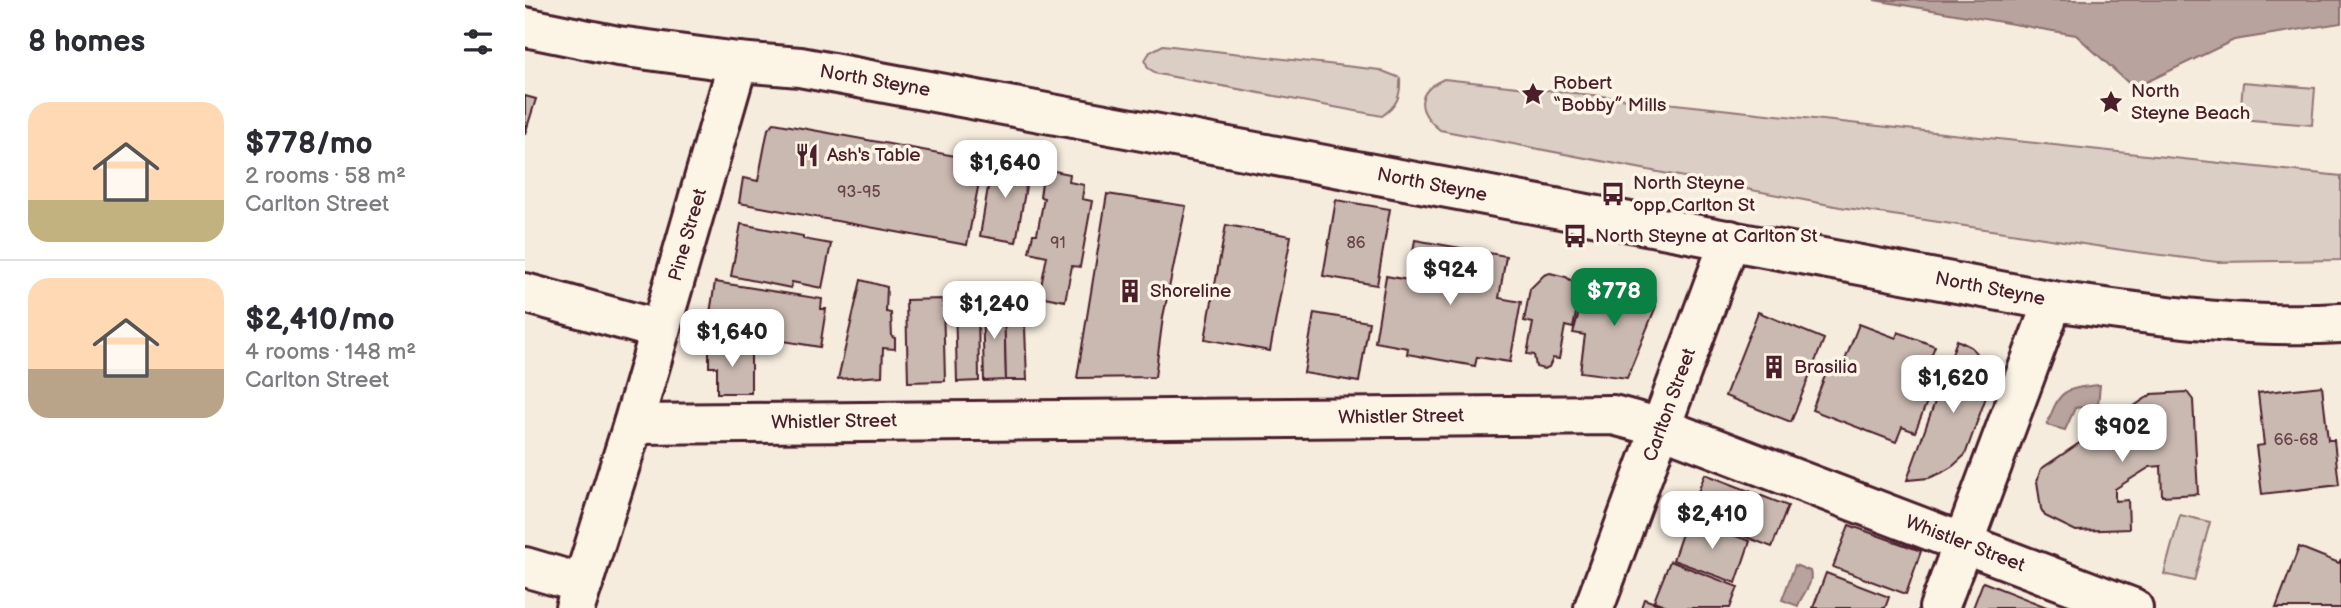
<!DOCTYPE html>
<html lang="en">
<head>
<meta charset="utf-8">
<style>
	body { margin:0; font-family:"Balsamiq Sans",sans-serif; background:#f2f2f3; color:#2b2b33; height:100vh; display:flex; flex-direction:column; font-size:26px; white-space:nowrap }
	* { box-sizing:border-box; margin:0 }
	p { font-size:23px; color:#7c7c81 }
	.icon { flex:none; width:38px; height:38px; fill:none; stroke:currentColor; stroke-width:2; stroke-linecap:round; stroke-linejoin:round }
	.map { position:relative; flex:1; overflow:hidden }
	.side { display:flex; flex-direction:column; background:#fff; width:525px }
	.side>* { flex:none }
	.price { position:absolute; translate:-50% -60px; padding:0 16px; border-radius:14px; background:#fff; color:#222; font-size:23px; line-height:46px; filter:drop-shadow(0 2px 4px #0008) }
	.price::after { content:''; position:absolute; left:50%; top:42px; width:21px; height:16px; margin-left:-10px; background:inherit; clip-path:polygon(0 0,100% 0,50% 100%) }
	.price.selected { background:#0b8043; color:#fff }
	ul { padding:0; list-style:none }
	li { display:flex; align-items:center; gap:21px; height:175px; padding:0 28px }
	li+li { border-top:2px solid #e1e1e2 }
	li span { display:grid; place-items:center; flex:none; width:196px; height:140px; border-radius:21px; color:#555 }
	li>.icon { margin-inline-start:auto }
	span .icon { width:84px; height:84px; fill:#fffc; stroke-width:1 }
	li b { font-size:30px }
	h2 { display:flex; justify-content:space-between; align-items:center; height:84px; padding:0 28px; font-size:30px }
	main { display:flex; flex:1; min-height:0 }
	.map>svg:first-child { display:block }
	.green { fill:#dbcec4; stroke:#927678; stroke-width:2 }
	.water { fill:#b8a39e; stroke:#8c6e70; stroke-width:2 }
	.building { fill:#cab9b1; stroke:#4a1f2b; stroke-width:2 }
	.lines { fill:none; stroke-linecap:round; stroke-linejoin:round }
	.minor-casing { stroke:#4a1f2b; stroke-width:44 }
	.major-casing { stroke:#4a1f2b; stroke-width:44 }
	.minor { stroke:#fcf5e5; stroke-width:38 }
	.major { stroke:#fcf5e5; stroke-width:38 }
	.labels { text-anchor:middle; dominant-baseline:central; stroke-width:7; stroke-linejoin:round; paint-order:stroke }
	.number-label { font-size:16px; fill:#6a464c }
	.street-label { font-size:19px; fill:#4a1f2b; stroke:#fcf5e5 }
	.poi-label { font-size:19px; fill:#4a1f2b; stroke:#fcf5e5; text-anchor:start }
</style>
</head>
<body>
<main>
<section class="side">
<h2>8 homes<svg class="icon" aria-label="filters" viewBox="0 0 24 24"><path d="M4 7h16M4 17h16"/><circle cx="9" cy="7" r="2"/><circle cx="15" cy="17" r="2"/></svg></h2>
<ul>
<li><span style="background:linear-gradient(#ffd9b3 70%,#c2b280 0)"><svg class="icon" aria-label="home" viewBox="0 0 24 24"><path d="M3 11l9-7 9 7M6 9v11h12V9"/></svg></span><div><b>$778/mo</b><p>2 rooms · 58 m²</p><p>Carlton Street</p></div></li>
<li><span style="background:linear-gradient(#ffd9b3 65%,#b9a48a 0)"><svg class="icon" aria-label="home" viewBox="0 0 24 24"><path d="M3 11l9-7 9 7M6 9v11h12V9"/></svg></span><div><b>$2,410/mo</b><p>4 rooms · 148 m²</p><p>Carlton Street</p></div></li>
</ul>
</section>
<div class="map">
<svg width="1816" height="608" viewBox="0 0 1816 608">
	<rect width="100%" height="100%" fill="#f5ecde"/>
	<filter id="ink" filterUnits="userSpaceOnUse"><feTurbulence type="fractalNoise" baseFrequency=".0143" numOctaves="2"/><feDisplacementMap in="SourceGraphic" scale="14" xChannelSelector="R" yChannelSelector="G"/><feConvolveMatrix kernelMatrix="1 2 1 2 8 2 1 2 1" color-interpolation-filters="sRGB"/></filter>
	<g filter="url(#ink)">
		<g class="green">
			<path d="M638,45L855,70L875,78C876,96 872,106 857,116L633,74L623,68L620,60L625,52Z"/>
			<path d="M919,79L1816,176V260L1692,262L1604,251L1315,207L915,130C891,111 890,92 919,79Z"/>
			<path d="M1718,82L1790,88L1787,125L1715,119Z"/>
			<path d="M1655,515L1685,522L1669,581L1639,574Z"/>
		</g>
		<g class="water">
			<path d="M1349,0H1816V23L1709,40L1609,88L1551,35Z"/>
			<path d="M1575,385L1573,405L1550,408L1540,430L1522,425C1535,389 1538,389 1575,385Z"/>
			<path d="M1270,565L1285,571C1289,585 1277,593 1273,606L1257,600Z"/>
		</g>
		<g class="building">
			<path d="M0,96L11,99L0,134Z"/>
			<path d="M249,123L458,161L442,245L214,203L218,178L233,181L243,129Z"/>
			<path d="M468,157L505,164L491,242L455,236Z"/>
			<path d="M519,169L545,174L544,182L559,185L557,199L567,201L555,267L547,266L540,301L514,296L522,256L504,252L508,234H512L519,198L515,197Z"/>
			<path d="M582,194L661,206L638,317L630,377L552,378Z"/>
			<path d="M811,200L865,209L852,285L798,276Z"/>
			<path d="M216,224L278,236V239L306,244L297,288L267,282L266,288L206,276Z"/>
			<path d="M701,225L766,236L745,351L680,339Z"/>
			<path d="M890,240L981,256L974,298L996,302L985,362L952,357L950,366L882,354L883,348L850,342L861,276L883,280Z"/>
			<path d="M1025,273L1041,277L1048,282L1054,298L1048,328L1040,326L1034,359L1028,358L1024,367L1019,369L1011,367L1009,355L1002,354L1008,323L999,321L1005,289L1019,275Z"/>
			<path d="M336,280L362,287L361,312L366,313L367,337L370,338V349L358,348L357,376L313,379Z"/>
			<path d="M190,282L297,299L296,309H301L295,347L209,333L207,342L181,338Z"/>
			<path d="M1073,283L1083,285L1107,283L1125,289L1130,295L1131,306L1102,378L1055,372L1060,335L1048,333L1058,298L1066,299L1068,289L1072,290Z"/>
			<path d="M418,299L420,381L383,382L381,300Z"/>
			<path d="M457,301H479L481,380L459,381Z"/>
			<path d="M479,301H499L502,380H481Z"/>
			<path d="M430,302H453L454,381L432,382Z"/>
			<path d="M1233,312L1299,339L1266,422L1200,396Z"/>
			<path d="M789,313L844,322L834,382L779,373Z"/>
			<path d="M1334,324L1371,338L1373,332L1410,346L1399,374L1411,379L1390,432L1377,427L1371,442L1287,410L1303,368L1315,373Z"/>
			<path d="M1432,340L1446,347L1458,362L1465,386L1440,455L1428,466L1416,473L1404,478L1382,480Z"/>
			<path d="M184,347H226V393H192V367H184Z"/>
			<path d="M1797,386L1803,440H1809L1814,485L1737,494L1731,446L1739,445L1733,393Z"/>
			<path d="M1662,392L1668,400L1673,494L1637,496L1636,466L1625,467L1590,489V501L1603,500L1604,529L1551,531L1520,516L1516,509L1512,481L1516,469L1627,394Z"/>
			<path d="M1180,474L1263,506L1247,547L1164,515Z"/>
			<path d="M1162,519L1225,541L1211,583L1148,560Z"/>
			<path d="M1324,525L1396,551L1381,594L1308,567Z"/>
			<path d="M1774,547L1814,563L1816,559V608H1751Z"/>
			<path d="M1145,561L1213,587L1205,608H1147L1129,601Z"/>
			<path d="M1301,573L1364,597L1360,608H1288Z"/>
			<path d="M1458,582L1524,608H1448Z"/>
			<path d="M1119,599L1144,608H1116Z"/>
		</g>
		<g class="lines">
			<g class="minor-casing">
				<g id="minor">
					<path d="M0,293L135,330"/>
					<path d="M108,424L1088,415L1137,428L1608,608"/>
					<path d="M0,567L58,584"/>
					<path d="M50,608L108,424L213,62"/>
					<path d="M1069,608L1205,240"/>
					<path d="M1414,608L1528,301"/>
				</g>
			</g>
			<g class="major-casing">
				<path id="major" d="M0,27L93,46L213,62L275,67L1528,301C1624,314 1719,329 1816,323"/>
			</g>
			<use href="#minor" class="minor"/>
			<use href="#major" class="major"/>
		</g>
	</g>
	<defs>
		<g id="sight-bare" transform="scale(1.89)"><path d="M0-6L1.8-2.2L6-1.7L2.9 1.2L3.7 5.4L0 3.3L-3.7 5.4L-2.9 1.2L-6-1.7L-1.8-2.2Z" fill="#4a1f2b" stroke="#fcf5e5" stroke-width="2.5" paint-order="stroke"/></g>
		<g id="restaurant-bare" transform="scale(1.89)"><path d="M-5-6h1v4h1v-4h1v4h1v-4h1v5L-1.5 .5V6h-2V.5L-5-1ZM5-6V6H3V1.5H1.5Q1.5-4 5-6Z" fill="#4a1f2b" stroke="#fcf5e5" stroke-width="2.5" paint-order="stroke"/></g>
		<g id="bus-bare" transform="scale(1.89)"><path d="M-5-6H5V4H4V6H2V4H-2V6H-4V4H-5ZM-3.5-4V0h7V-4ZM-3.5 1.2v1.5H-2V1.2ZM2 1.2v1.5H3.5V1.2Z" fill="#4a1f2b" stroke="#fcf5e5" stroke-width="2.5" paint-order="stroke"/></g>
		<g id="building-bare" transform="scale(1.89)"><path d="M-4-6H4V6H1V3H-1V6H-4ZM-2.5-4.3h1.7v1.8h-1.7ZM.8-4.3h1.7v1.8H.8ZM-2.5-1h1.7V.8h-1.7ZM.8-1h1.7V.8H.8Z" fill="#4a1f2b" stroke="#fcf5e5" stroke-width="2.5" paint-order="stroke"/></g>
	</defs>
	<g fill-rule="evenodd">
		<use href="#sight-bare" x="1008" y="94"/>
		<use href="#sight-bare" x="1586" y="102"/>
		<use href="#restaurant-bare" x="282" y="155"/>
		<use href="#bus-bare" x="1088" y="194"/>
		<use href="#bus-bare" x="1050" y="236"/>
		<use href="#building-bare" x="605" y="291"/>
		<use href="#building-bare" x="1249" y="367"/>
	</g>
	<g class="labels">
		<g class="number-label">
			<text x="334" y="192">93-95</text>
			<text x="533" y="243">91</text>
			<text x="831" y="243">86</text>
			<text x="1771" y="440">66-68</text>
		</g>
		<g class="street-label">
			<text transform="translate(350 81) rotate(10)">North Steyne</text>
			<text transform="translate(907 185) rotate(11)">North Steyne</text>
			<text transform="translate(163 235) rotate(-74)">Pine Street</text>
			<text transform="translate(1465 289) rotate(11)">North Steyne</text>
			<text transform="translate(1145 405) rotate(-70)">Carlton Street</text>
			<text transform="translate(876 417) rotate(-1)">Whistler Street</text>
			<text transform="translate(309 422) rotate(-1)">Whistler Street</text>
			<text transform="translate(1440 544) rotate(21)">Whistler Street</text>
		</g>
		<g class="poi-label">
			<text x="1028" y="83">Robert<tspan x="1028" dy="22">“Bobby” Mills</tspan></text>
			<text x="1606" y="91">North<tspan x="1606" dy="22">Steyne Beach</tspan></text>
			<text x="302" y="155">Ash's Table</text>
			<text x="1108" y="183">North Steyne<tspan x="1108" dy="22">opp Carlton St</tspan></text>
			<text x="1070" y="236">North Steyne at Carlton St</text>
			<text x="625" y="291">Shoreline</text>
			<text x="1269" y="367">Brasilia</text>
		</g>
	</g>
</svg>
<b class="price" style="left:480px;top:200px">$1,640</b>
<b class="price" style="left:925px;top:307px">$924</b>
<b class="price selected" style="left:1089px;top:328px">$778</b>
<b class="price" style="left:469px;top:341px">$1,240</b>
<b class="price" style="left:207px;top:369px">$1,640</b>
<b class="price" style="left:1428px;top:415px">$1,620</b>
<b class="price" style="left:1597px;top:464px">$902</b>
<b class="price" style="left:1187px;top:551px">$2,410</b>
</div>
</main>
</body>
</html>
